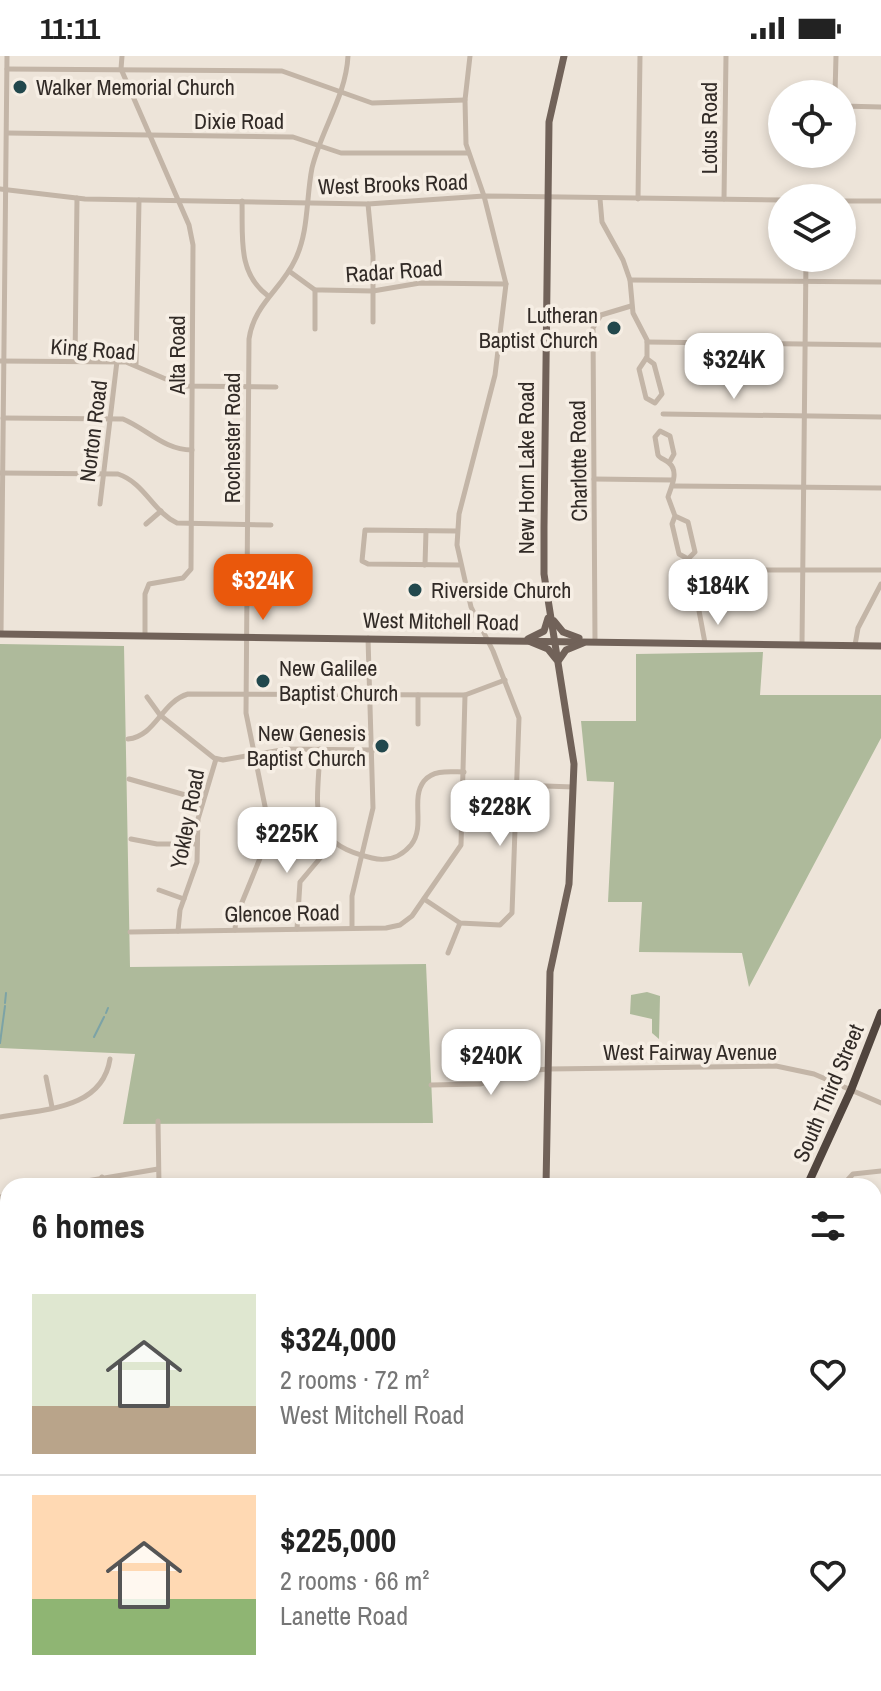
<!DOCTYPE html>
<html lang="en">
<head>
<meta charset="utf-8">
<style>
	body { margin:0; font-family:"Archivo Narrow",sans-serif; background:#f6f6f6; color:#222; height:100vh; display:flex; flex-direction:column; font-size:30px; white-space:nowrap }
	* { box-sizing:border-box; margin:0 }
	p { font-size:26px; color:#767676 }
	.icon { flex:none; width:44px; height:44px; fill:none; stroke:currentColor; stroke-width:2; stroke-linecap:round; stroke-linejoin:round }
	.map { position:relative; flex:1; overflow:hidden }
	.side { position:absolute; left:0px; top:1122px; width:882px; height:514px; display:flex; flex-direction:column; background:#fff; border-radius:24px 24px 0 0; box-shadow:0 4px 12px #0003 }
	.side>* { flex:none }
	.buttons { position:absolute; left:768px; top:24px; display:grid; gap:16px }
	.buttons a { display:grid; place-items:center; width:88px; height:88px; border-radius:50%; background:#fff; box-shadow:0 4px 12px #0003; font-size:40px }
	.price { position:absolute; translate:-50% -68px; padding:0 18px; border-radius:16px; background:#fff; color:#222; font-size:26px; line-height:52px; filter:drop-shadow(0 2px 4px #0008) }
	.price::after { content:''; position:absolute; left:50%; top:48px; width:24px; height:18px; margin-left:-12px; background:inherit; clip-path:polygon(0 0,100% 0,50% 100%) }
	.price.current { background:#ea580c; color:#fff }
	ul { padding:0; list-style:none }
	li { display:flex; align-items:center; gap:24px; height:200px; padding:0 32px }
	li+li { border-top:2px solid #e0e0e0 }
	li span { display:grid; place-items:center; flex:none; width:224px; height:160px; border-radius:0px; color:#555 }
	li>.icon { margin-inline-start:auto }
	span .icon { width:96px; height:96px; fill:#fffc; stroke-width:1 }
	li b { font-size:34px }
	h2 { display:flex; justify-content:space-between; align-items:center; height:96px; padding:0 32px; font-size:34px }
	.status { display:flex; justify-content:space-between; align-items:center; height:56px; padding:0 40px; background:#fff; direction:ltr }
	.status svg { height:22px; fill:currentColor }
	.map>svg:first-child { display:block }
	.green { fill:#aeba9b }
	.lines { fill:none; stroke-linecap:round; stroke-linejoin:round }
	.stream { stroke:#7ca3a6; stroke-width:2 }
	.minor { stroke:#c3b5a7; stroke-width:5 }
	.major { stroke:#716259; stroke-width:7 }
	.highway { stroke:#51453e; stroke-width:8 }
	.poi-dot { fill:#22484d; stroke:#f6eee4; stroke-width:3 }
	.labels { text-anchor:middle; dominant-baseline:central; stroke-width:7; stroke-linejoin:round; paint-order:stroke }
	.poi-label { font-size:22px; fill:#312a26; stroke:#f6eee4; text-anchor:start }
	.street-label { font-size:22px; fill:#312a26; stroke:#f6eee4 }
</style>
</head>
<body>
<div class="status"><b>11:11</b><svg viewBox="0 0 49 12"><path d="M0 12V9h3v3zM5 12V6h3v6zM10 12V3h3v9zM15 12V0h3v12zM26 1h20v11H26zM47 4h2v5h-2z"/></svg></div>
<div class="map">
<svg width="881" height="1635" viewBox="0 0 881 1635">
	<rect width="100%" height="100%" fill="#ede4d9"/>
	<g class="green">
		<path d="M0,588L124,590L130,911L426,908L433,1067L123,1068L135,998L0,992Z"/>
		<path d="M763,596L760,639H881V682L749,931L742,897L639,896L642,846H608L614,726L587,725L581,665H636V598Z"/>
		<path d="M647,936L660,940L659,983L652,977V963L630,958L631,939Z"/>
		<rect x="874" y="1242" width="7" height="339"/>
	</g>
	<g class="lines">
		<g class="stream">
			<path d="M5,947L6,937"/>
			<path d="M106,957L108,952"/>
			<path d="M94,981L104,961"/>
			<path d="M0,987L5,950"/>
			<path d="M185,1628L200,1635"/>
		</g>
		<g class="minor">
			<path d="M122,0L121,13L189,169L193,189L191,513L183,522L149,528L145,538V580"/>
			<path d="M7,13L282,15L372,47L465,44"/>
			<path d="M835,38L836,0"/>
			<path d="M842,50L881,51"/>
			<path d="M7,77L293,81L341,97H468"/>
			<path d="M0,133L85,143L368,148L484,140L782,144"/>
			<path d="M600,143L602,166L623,204L630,224L633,257L647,284V301L639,313L646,342L655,347L662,338L654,308L646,302"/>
			<path d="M638,143L640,0"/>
			<path d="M724,143L726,0"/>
			<path d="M242,145C243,180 237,216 267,239"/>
			<path d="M842,145H881"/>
			<path d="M368,148L373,200V266"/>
			<path d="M289,215L315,234H322L373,235L420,227L506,228"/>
			<path d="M630,224L881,226"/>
			<path d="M315,273V234"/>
			<path d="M647,286L881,289"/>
			<path d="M0,305L126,306L182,330L276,331"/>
			<path d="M75,305L77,142"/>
			<path d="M136,308L139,144"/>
			<path d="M663,358L881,361"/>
			<path d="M3,362L123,363C147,373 164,394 192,394"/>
			<path d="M669,407L674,398L670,380L660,375L655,381L658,399C660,403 665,403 669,407C680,416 670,433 668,441L675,460L672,468L679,498L688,503L695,496L688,466L675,460"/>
			<path d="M1,417L118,418C145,427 153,456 177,467L271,469"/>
			<path d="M594,423L672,424"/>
			<path d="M674,430L881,432"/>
			<path d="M100,448L117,305"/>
			<path d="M146,468L161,455"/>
			<path d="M457,475L365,474L362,505L368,508L459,509"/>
			<path d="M425,509L426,475"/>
			<path d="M1,578L7,0"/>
			<path d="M595,585L593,272L601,259L631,250"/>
			<path d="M705,587L697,544V519L703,514H881"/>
			<path d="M802,588L806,202"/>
			<path d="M855,589L858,572L881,528"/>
			<path d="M147,641L160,659L214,702L223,704L287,693L374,694"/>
			<path d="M418,668V639"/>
			<path d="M128,683C156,680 161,646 188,638L465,639L505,624"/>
			<path d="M320,693C318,751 304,787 372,802C387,806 401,801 411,789C426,770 410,743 424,725C434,713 451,716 464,716"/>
			<path d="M129,723L203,744"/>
			<path d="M518,729L573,731"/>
			<path d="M131,783L157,788H197"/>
			<path d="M159,834L184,843"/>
			<path d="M424,843L460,867L500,869L512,857L519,662L493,595L471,551L457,489L459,458L495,319L506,228L484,140L466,88L465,44L470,0"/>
			<path d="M352,872V840L373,752L368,582"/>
			<path d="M297,873L300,826L332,788"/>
			<path d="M235,874L236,861L265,790L269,770L246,657L249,283C254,248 281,234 295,204C309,176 306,142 312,112C321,74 346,40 348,0"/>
			<path d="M178,875L180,854L197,806L198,763L216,703"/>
			<path d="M130,876L386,872L400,869L412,860L461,789L465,639"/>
			<path d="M448,897L460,867"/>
			<path d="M46,1021L52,1051"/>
			<path d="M431,1029L481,1028L516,1016L548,1013L776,1010L814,1018L881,1047"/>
			<path d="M0,1061C41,1053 102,1055 110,1003"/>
			<path d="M158,1065L159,1130"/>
			<path d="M102,1121L104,1130"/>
			<path d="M57,1130L158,1113"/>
			<path d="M842,1130L853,1118L881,1115"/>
			<path d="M0,1141L8,1140"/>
			<path d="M877,1151V1187"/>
			<path d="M874,1223H881"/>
			<path d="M0,1272H8"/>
			<path d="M0,1319H8"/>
			<path d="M874,1605L881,1604"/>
			<path d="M255,1628L273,1635"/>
			<path d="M708,1628V1635"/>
			<path d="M789,1628V1635"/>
			<path d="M137,1635V1628"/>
			<path d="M312,1635L314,1628"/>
		</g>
		<g class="major">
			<path d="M554,565L563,576L579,582"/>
			<path d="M0,578L881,590"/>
			<path d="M528,583L544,575L548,562"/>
			<path d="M531,586L548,593L556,603"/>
			<path d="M559,604L566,594L583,587"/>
			<path d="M546,1130L550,916L569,828L574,708L544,518V471L549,66L564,0"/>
			<path d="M546,1635L548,1628"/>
		</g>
		<g class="highway">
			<path d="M807,1130L851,1034L881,957"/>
			<path d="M458,1635L464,1628"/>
		</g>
	</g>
	<g class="poi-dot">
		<circle cx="20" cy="31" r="8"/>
		<circle cx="614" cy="272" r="8"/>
		<circle cx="415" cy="534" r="8"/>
		<circle cx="263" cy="625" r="8"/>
		<circle cx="382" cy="690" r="8"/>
	</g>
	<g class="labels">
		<g class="poi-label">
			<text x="36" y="31">Walker Memorial Church</text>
			<text x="598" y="259" text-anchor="end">Lutheran<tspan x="598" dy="25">Baptist Church</tspan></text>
			<text x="431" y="534">Riverside Church</text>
			<text x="279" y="612">New Galilee<tspan x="279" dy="25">Baptist Church</tspan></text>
			<text x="366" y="677" text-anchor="end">New Genesis<tspan x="366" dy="25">Baptist Church</tspan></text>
		</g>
		<g class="street-label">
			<text x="239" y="65">Dixie Road</text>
			<text transform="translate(709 72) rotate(-90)">Lotus Road</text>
			<text transform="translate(393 128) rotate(-2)">West Brooks Road</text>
			<text transform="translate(394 215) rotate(-4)">Radar Road</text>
			<text transform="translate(93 293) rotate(4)">King Road</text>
			<text transform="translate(177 299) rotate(-90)">Alta Road</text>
			<text transform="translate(93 375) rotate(-83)">Norton Road</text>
			<text transform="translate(232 382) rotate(-90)">Rochester Road</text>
			<text transform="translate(578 405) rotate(-91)">Charlotte Road</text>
			<text transform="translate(526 412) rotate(-90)">New Horn Lake Road</text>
			<text transform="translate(441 565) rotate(1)">West Mitchell Road</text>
			<text transform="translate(187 763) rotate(-79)">Yokley Road</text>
			<text transform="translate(282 857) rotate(-1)">Glencoe Road</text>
			<text x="690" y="996">West Fairway Avenue</text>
			<text transform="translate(828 1037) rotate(-67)">South Third Street</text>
		</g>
	</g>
</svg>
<div class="buttons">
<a><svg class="icon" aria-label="locate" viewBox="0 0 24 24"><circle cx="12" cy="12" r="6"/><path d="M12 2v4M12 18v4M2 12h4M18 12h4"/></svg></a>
<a><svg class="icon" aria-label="layers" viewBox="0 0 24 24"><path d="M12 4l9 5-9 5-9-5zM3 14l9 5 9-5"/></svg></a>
</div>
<b class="price" style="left:734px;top:345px">$324K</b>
<b class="price current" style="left:263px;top:566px">$324K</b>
<b class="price" style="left:718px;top:571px">$184K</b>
<b class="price" style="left:500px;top:792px">$228K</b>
<b class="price" style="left:287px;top:819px">$225K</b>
<b class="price" style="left:491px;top:1041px">$240K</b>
<section class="side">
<h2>6 homes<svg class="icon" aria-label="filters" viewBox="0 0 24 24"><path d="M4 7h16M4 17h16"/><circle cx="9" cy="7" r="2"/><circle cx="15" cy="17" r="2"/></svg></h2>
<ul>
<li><span style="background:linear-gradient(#dfe7d0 70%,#b9a48a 0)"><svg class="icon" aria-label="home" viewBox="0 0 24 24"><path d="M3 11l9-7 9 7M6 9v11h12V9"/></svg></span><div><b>$324,000</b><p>2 rooms · 72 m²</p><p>West Mitchell Road</p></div><svg class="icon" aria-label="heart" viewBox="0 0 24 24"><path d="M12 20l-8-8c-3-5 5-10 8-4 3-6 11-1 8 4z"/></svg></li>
<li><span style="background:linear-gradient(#ffd9b3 65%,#8fb573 0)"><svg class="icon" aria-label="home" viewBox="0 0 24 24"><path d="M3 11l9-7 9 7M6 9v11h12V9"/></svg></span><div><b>$225,000</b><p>2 rooms · 66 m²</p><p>Lanette Road</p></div><svg class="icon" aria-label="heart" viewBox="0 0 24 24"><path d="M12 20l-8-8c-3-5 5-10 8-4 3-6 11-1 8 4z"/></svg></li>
</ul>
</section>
</div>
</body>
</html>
